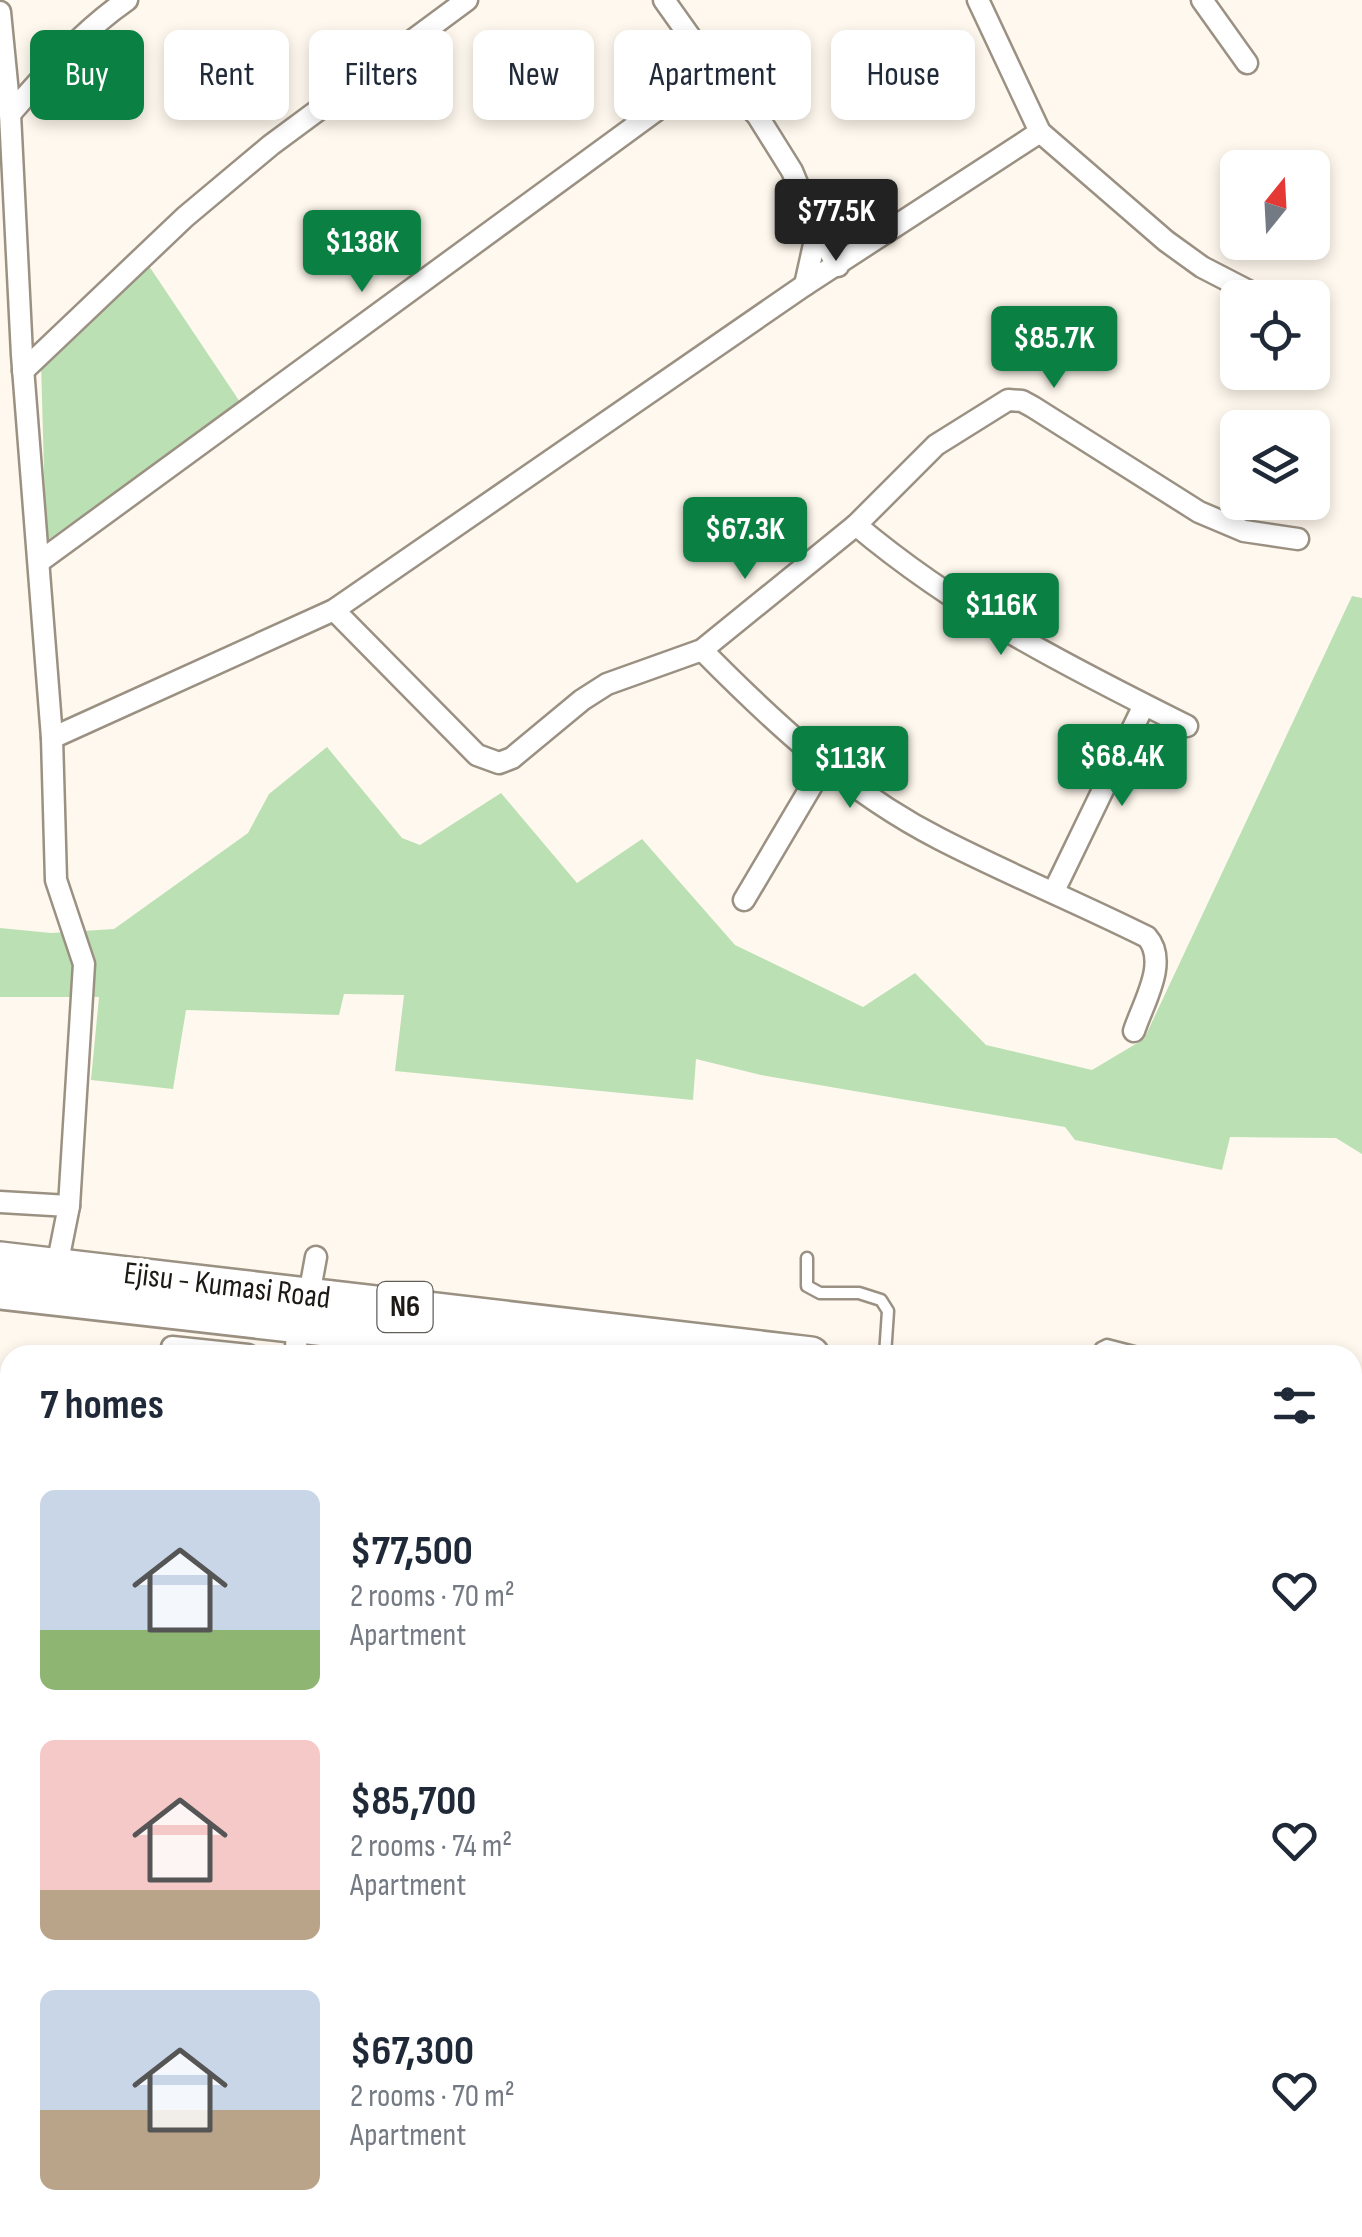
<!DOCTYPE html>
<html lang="en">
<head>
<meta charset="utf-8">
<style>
	body { margin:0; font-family:"Sofia Sans Condensed",sans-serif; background:#f6f6f7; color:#1f2937; height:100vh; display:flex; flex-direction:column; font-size:38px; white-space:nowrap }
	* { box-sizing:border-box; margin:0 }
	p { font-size:32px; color:#747a83 }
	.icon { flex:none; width:55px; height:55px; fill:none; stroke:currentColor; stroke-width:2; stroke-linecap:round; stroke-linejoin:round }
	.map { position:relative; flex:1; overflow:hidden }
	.details { position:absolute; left:0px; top:1345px; width:1362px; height:892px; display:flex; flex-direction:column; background:#fff; border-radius:30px 30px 0 0; box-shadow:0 5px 15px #0003 }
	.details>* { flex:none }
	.hud { position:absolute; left:30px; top:30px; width:1302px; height:90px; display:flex; gap:20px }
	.needle { width:65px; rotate:18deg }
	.buttons { position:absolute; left:1220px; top:150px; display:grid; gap:20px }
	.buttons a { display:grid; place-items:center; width:110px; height:110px; border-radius:15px; background:#fff; box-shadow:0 5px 15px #0003; font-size:50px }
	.price { position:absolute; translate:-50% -85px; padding:0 22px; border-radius:10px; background:#0b8043; color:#fff; font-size:32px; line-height:65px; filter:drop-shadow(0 2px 5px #0008) }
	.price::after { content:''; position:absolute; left:50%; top:60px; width:30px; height:22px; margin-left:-15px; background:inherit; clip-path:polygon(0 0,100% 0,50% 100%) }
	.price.current { background:#222; color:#fff }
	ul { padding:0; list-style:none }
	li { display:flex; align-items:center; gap:30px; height:250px; padding:0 40px }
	li span { display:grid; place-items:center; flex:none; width:280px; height:200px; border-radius:15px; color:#555 }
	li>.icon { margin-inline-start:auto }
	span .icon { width:120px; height:120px; fill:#fffc; stroke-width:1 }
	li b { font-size:42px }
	h2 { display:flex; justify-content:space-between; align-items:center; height:120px; padding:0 40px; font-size:42px }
	.pill { padding:0 35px; border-radius:15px; background:#fff; box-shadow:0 5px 15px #0003; font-size:35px; line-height:90px }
	.pill.current { background:#0b8043; color:#fff }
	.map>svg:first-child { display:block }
	.green { fill:#bbe0b4 }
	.shadow { fill:#0003 }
	.building { fill:#ddd2c3; stroke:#beb3a4; stroke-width:2.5 }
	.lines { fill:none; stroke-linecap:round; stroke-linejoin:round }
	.lane-casing { stroke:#9b9183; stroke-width:15 }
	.street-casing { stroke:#9b9183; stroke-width:25 }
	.highway-casing { stroke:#9b9183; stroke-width:40 }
	.lane { stroke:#fff; stroke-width:10 }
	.street { stroke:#fff; stroke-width:20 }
	.highway { stroke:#fff; stroke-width:35 }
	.labels { text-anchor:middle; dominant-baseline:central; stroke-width:10; stroke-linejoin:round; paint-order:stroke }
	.shield { fill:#fff; stroke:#615e5a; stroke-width:2.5 }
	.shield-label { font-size:30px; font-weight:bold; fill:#1d1914 }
	.street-label { font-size:32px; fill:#1d1914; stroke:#fff }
</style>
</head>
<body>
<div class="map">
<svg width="1362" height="2237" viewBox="0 0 1362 2237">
	<rect width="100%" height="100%" fill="#fff8ee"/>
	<g class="green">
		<path d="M149,266L242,405L46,541L41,363Z"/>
		<path d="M1352,596L1362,598V1154L1336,1138L1230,1137L1222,1170L1075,1140L1065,1127L761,1075L696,1059L693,1100L395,1071L404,995L344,994L339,1015L186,1010L173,1089L91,1080L99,997H0V928L51,933L114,929L248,833L269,794L327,747L402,838L420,845L501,793L577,883L642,839L735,945L863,1007L915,973L986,1045L1092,1070L1144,1039Z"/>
	</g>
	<g class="shadow">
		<path d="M10,1975V2008L3,2006Z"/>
		<path d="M10,2129V2171L6,2170L1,2175L0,2152Z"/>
		<path d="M56,2228H133V2237H53Z"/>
		<path d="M204,2228H233L255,2237H198Z"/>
		<path d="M291,2228L314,2235L318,2231L337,2236L282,2237Z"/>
		<path d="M1215,2228H1277L1268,2236L1215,2233Z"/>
	</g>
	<g class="building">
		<path d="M0,2193L10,2196V2228H40L37,2237H0Z"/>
		<path d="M62,2228H135L139,2229L136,2237H59Z"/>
		<path d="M207,2228H240L258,2233L257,2237H204Z"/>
		<path d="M289,2228L316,2233L317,2228L340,2235L286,2237Z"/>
		<path d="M1095,2231L1144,2233V2237H1094Z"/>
	</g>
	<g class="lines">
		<g class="lane-casing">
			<g id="lane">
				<path d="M807,1258V1286L820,1293H859L881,1300L888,1311L885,1355"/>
				<path d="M1100,1355L1101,1348L1107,1345L1146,1355"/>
				<path d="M1352,1563L1362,1565"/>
			</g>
		</g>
		<g class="street-casing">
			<g id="street">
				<path d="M664,0L713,69L757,115L792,171L817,231L838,266"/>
				<path d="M978,0L1040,132L1166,241L1202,267L1262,298"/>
				<path d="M1202,0L1247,63"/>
				<path d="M0,12L10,114L22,355L52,738L56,880L84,964L69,1206L57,1266"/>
				<path d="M10,114C47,72 81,32 127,0"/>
				<path d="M805,285L817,231"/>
				<path d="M23,371L185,217L271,145L467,0"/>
				<path d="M856,525C958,611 1069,667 1187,726"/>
				<path d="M39,562L713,69"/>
				<path d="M334,610L477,755L499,763L512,758L582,700L607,684L702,650L856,525L936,445L1008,400L1022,401L1033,407L1199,512L1244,531L1298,539"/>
				<path d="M702,650C774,723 848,792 940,839C1008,874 1079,903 1147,937C1169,962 1143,1003 1134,1031"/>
				<path d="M52,738L334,610L805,285L1040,132"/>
				<path d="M1054,891L1144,705"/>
				<path d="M744,900L824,765"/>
				<path d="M0,1202L69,1206"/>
				<path d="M309,1295L316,1257"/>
				<path d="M172,1347L248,1355"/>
				<path d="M291,1355L296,1350L297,1323"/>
				<path d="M0,1508L10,1510"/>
				<path d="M0,1758L10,1760"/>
				<path d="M1352,1803L1362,1810"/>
				<path d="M0,2029L10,2032"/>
				<path d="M752,2228V2237"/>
				<path d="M953,2228L1013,2237"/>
				<path d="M158,2237L161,2228"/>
				<path d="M1046,2237L1047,2228"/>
				<path d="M1354,2237L1362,1929"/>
			</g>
		</g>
		<g class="highway-casing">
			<g id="highway">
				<path d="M0,1260L811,1355"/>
				<path d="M0,1291L565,1355"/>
				<path d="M1352,1420L1362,1421"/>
				<path d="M1352,1446L1362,1447"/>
			</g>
		</g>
		<use href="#lane" class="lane"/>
		<use href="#street" class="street"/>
		<use href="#highway" class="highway"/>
	</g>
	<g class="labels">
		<rect class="shield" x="377.5" y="1282" width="55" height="50" rx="8"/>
		<g class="shield-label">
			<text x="405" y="1307">N6</text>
		</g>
		<g class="street-label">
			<text transform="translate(227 1286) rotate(7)">Ejisu - Kumasi Road</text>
		</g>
	</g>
</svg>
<div class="buttons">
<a><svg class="needle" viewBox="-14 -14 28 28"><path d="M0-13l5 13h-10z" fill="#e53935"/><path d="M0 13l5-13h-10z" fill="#747a83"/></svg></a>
<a><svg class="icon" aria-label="locate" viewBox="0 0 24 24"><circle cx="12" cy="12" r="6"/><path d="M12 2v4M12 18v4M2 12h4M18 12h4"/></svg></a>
<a><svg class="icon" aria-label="layers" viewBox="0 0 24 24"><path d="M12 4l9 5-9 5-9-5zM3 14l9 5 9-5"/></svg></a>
</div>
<b class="price current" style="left:836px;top:264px">$77.5K</b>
<b class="price" style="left:362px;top:295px">$138K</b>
<b class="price" style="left:1054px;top:391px">$85.7K</b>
<b class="price" style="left:745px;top:582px">$67.3K</b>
<b class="price" style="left:1001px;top:658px">$116K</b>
<b class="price" style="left:1122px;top:809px">$68.4K</b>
<b class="price" style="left:850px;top:811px">$113K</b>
<div class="hud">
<a class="pill current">Buy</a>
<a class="pill">Rent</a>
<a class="pill">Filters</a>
<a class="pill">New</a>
<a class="pill">Apartment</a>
<a class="pill">House</a>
</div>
<section class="details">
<h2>7 homes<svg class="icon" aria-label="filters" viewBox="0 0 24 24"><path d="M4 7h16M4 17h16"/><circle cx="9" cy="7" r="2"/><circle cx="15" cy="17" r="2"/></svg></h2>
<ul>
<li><span style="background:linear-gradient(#c9d6e8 70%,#8fb573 0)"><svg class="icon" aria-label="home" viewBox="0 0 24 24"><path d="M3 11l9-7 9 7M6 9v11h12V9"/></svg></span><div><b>$77,500</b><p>2 rooms · 70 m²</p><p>Apartment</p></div><svg class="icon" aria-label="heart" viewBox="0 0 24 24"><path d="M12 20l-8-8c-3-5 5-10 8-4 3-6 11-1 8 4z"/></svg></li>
<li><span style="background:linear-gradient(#f6c9c9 75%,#b9a48a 0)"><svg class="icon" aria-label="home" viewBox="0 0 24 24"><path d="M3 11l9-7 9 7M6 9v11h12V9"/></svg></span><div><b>$85,700</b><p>2 rooms · 74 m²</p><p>Apartment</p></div><svg class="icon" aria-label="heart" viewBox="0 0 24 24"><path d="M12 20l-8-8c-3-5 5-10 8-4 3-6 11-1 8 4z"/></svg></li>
<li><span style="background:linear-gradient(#c9d6e8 60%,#b9a48a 0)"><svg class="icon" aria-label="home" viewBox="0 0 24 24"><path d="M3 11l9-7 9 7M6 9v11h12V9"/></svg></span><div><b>$67,300</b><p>2 rooms · 70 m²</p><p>Apartment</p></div><svg class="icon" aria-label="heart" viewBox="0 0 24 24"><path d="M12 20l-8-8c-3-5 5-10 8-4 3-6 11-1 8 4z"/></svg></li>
</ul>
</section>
</div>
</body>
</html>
